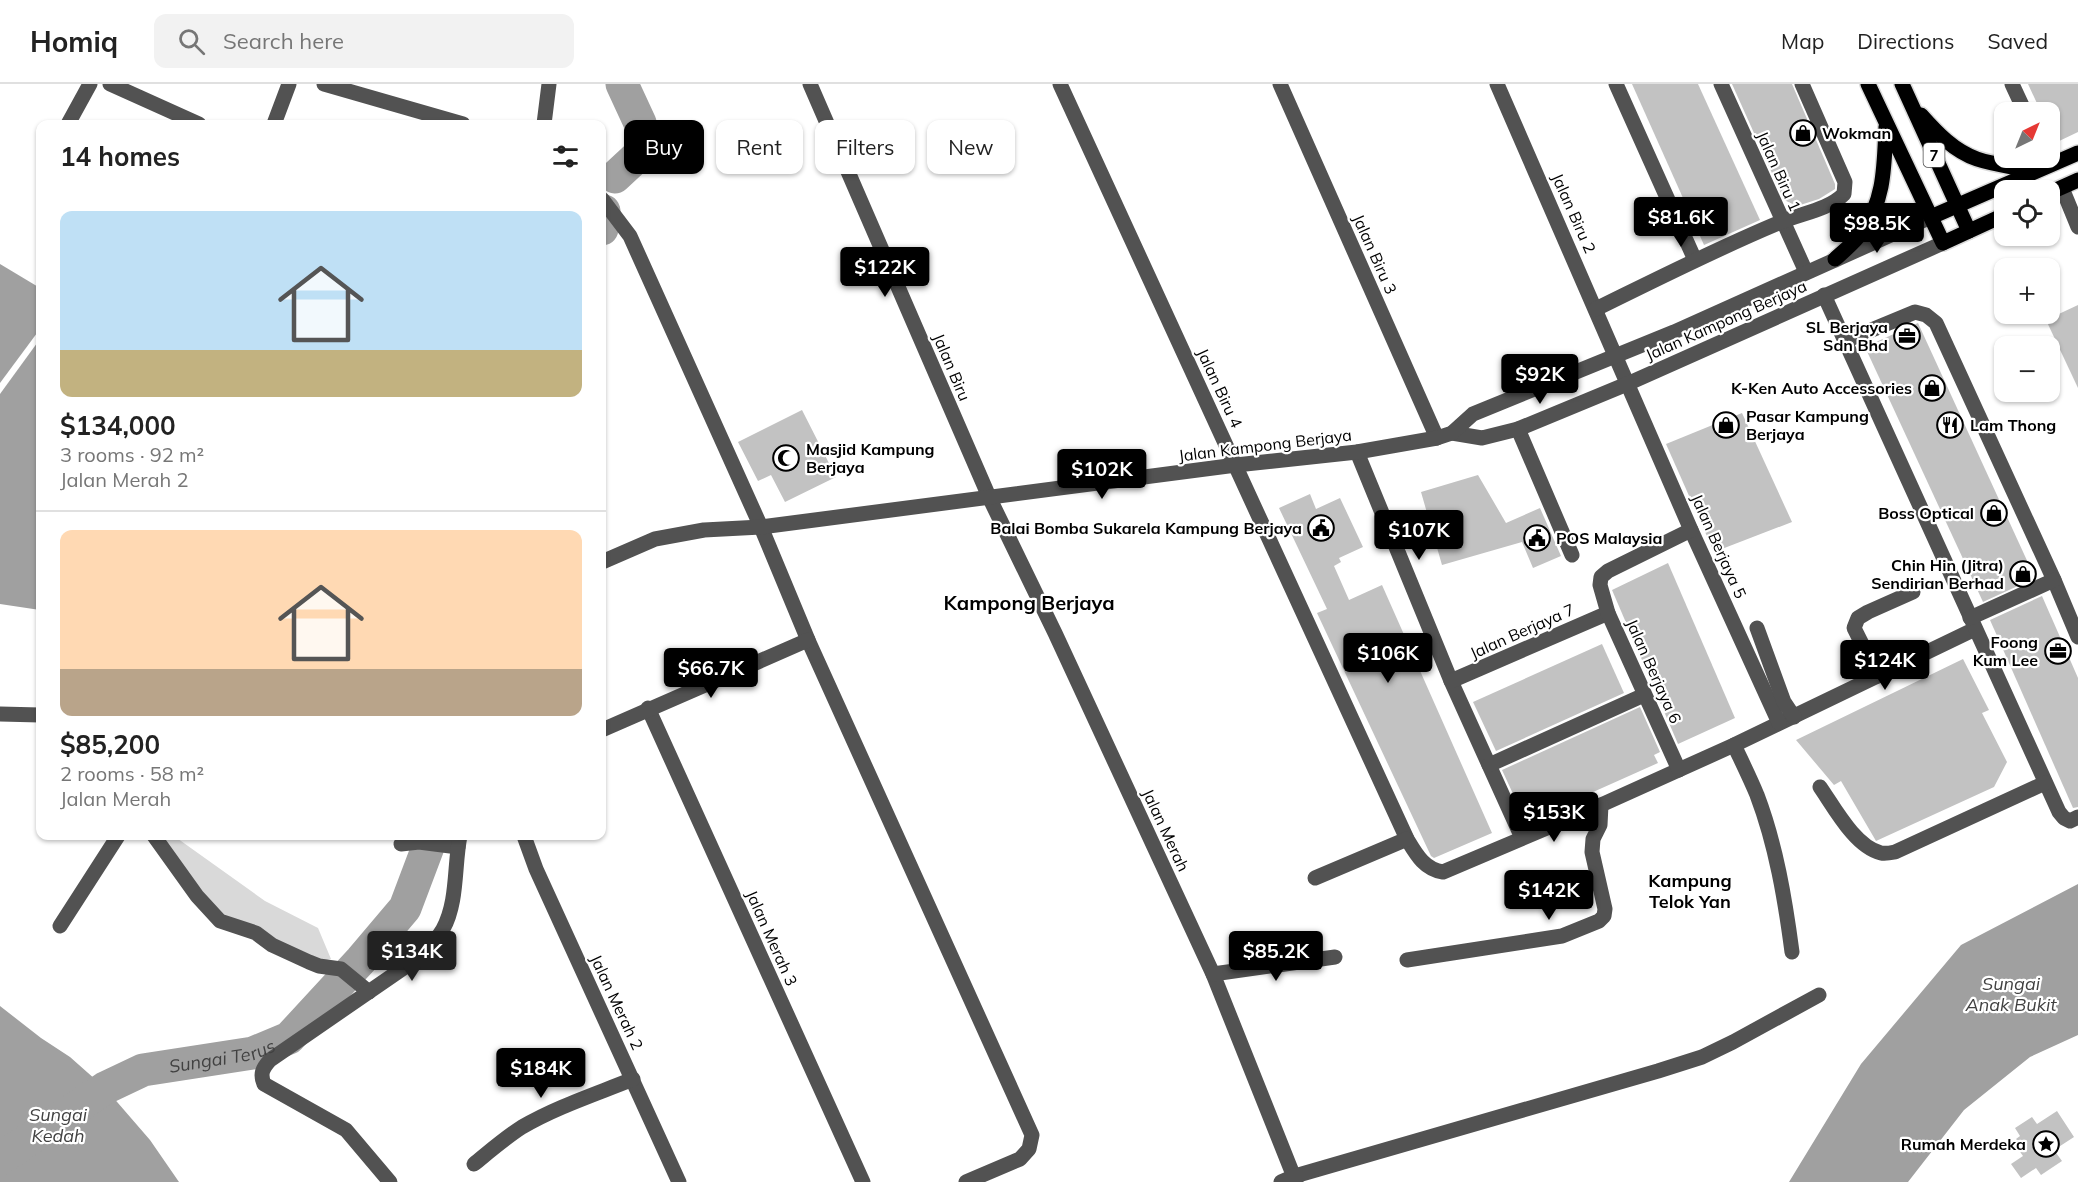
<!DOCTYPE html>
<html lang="en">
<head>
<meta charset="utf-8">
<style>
	body { margin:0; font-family:Mulish,sans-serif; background:#f2f2f2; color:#222; height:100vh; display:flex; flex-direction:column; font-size:22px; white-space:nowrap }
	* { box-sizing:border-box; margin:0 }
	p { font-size:20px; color:#767676 }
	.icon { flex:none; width:33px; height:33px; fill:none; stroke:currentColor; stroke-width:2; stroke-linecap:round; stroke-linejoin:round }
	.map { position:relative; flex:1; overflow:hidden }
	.drawer { position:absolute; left:36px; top:36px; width:570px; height:720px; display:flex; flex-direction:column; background:#fff; border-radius:12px; box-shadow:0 2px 4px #0004 }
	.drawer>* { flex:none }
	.hud { position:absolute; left:624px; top:36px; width:570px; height:54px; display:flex; gap:12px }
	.needle { width:39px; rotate:43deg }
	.tools { position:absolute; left:1994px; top:18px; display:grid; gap:12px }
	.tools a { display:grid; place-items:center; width:66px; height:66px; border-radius:12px; background:#fff; box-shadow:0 2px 4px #0004; font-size:30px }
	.price { position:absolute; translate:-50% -51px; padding:0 14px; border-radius:6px; background:#000; color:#fff; font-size:20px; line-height:39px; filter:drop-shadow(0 2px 3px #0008) }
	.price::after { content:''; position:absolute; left:50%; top:36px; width:18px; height:14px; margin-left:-9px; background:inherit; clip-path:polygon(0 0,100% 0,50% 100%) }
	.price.active { background:#222; color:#fff }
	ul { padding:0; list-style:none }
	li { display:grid; align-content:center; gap:12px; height:318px; padding:0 24px }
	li+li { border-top:2px solid #e0e0e0 }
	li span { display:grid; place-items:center; height:186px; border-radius:12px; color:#555 }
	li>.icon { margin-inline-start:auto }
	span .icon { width:108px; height:108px; fill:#fffc; stroke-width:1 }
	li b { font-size:26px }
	h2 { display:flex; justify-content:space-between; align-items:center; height:72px; padding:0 24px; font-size:26px }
	.chip { padding:0 21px; border-radius:12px; background:#fff; box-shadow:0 2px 4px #0004; font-size:21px; line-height:54px }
	.chip.active { background:#000; color:#fff }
	header { display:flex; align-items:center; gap:36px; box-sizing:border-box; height:84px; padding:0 30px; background:#fff; border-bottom:2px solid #e0e0e0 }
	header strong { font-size:28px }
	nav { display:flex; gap:33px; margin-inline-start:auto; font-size:21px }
	.search { width:420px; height:54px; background:#f2f2f2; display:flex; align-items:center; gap:15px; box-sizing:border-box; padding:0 21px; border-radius:12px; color:#767676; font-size:22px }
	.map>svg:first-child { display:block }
	.green { fill:#d9d9d9 }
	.water { fill:#a0a0a0 }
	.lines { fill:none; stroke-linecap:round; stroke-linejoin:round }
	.river { stroke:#a0a0a0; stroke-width:33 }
	.building { fill:#c2c2c2 }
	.major-casing { stroke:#dbdbdb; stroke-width:18 }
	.minor { stroke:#525252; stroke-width:15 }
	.major { stroke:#000; stroke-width:15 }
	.labels { text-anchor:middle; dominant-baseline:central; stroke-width:4.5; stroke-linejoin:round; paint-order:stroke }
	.shield { fill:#fff; stroke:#4c4c4c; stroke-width:1.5 }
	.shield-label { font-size:15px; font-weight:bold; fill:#000 }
	.poi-label { font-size:16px; font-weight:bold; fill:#000; stroke:#fff; text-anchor:end }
	.street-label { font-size:16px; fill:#000; stroke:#fff }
	.neighbourhood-label { font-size:18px; font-weight:bold; fill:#000; stroke:#fff }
	.water-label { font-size:18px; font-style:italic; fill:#414141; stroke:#fff }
	.quarter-label { font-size:20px; font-weight:bold; fill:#000; stroke:#fff }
</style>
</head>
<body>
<header>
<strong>Homiq</strong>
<div class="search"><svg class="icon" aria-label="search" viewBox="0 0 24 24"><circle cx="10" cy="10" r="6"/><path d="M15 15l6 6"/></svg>Search here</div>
<nav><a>Map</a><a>Directions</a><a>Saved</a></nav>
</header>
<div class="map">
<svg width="2078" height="1098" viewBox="0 0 2078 1098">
	<rect width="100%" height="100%" fill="#fff"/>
	<path class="green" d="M158,752H174L265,817L318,844L331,875L319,878L223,833Z"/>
	<g class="water">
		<path d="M0,180L40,204V245L0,299Z"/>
		<path d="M40,255V526L0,520V310Z"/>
		<path d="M2078,800V951L2030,973L1964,1026L1908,1098H1789L1861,980L1961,861Z"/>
		<path d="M0,922L41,954L70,973L105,1004L150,1056L179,1098H0Z"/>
	</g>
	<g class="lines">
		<g class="river">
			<path d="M615,93L643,67L640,39L622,0"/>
			<path d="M602,145L604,127"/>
			<path id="s1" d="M0,1075L105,1004L143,986L253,969L289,954L361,876L405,824L428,763L431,752"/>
		</g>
	</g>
	<g class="building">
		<path d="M1632,0H1698L1760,136L1704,161Z"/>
		<path d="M1732,0H1792L1835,100V105L1819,115L1797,122L1784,116Z"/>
		<path d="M2028,0H2078V48L2055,59L2049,45V28H2041Z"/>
		<path d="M2078,221V304L2046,236Z"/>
		<path d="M1918,239L2035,494L1983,518L1865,263Z"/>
		<path d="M802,326L836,393L785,418L771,391L758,397L738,358Z"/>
		<path d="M1742,329L1792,438L1714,468L1666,360Z"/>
		<path d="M1478,391L1506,439L1540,424L1561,472L1533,484L1522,458L1442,481L1421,408Z"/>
		<path d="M1310,410L1316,425L1340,414L1363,463L1339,474L1341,478L1334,482L1349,516L1382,501L1492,749L1434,774L1431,772L1317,529L1327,525L1279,424Z"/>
		<path d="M1668,479L1735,634L1678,660L1612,506Z"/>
		<path d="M2042,512L2078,594V723L2073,724L1990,536Z"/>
		<path d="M1602,560L1624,609L1496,667L1473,618Z"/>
		<path d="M1963,575L1989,626L1982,629L2007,678L1994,703L1876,757L1841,697L1834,701L1796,656Z"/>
		<path d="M1640,623L1660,668L1654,671L1658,679L1526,738L1502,686Z"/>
		<path d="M2057,1027L2074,1053L2054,1066L2062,1077L2041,1091L2036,1084L2021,1094L2011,1080L2023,1072L2018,1065L2022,1063L2016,1055L2020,1052L2015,1044L2032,1033L2037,1040Z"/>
	</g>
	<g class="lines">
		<g class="major-casing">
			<g id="major">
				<path d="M1868,0L1943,159L2004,131"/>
				<path d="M1902,0L1969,147"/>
				<path d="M1921,31C1937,49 1954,67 1977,75C1995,81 2015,83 2033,87"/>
				<path d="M2049,109L2078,96"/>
				<path d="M1931,133L2078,69"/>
				<path d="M1835,175C1844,167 1855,158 1862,148C1885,115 1884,82 1886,43"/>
			</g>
		</g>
		<g class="minor">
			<path d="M110,0L199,40"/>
			<path d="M324,0L463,40"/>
			<path d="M810,0L990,415L1055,549L1213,890L1296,1098"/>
			<path d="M1060,0L1407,755C1416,770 1424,785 1443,788L1601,721L1734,661L1975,545"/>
			<path d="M1280,0L1437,354"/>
			<path d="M1497,0L1691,446L1779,639"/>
			<path d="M1616,0L1695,176"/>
			<path d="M1721,0L1806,188"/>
			<path d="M2012,0L2025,28"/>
			<path d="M68,40L90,0"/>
			<path d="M274,40L289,0"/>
			<path d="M544,40L549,0"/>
			<path d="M2062,104L2078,143"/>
			<path d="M602,115L630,152L761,443L808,556L1032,1051L1029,1065L1020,1075L966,1098"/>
			<path d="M1824,211L2059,728L2064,734L2070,737L2078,733"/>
			<path d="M1596,225C1657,195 1718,164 1781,138C1802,129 1828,126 1844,110L1845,98L1802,0"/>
			<path d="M1845,257L1915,228L1926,231L1936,239L2054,496L2078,553"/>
			<path d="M1518,345L1572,471"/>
			<path d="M1452,349L1482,354L1518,345L1627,300L1943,159"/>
			<path d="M1357,368L1451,597L1522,754"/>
			<path d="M602,478L655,455L704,446L761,443L1236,381L1357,368L1437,354L1452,349L1473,330L1674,248L1931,133"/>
			<path d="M1970,534L2054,496"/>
			<path d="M1757,544L1784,618L1794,633"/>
			<path d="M1878,592L1854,544L1858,534L1868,528L1913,508"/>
			<path d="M1451,597L1608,529"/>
			<path d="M648,624L863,1098"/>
			<path d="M0,630L40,631"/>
			<path d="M602,646L808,556"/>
			<path d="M1734,661C1742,678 1750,694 1757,711C1776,761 1785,815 1792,868"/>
			<path d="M1489,681L1644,611"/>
			<path d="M1679,686L1608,529L1600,501L1601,493L1608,487L1691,446"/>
			<path d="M1820,703C1834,723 1855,763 1881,769C1885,770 1890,769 1895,768L2045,699"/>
			<path d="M154,752L197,812L220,837L256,849L272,861L309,878L319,882L341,885L369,908"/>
			<path d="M524,752L536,785L679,1098"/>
			<path d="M401,760L419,758L458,763"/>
			<path d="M1315,794L1407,755"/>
			<path d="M60,842L118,752"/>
			<path d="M1407,876L1562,852L1599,837L1604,832L1605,825L1592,768L1593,755L1600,741L1601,721"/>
			<path d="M1213,890L1335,873"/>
			<path d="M474,1080C490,1067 505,1054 522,1043C556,1023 596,1010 633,995"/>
			<path d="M390,1098L346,1046L264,1000C260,990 262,985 270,976L418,874C427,865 437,856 443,845C458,818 454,781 460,752"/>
			<path d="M1281,1098L1295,1092L1658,987L1702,973L1733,958L1819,911"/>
		</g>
		<use href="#major" class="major"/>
	</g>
	<defs>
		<g id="shop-ring" transform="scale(1.35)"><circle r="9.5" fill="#fff" stroke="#000" stroke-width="1.5"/><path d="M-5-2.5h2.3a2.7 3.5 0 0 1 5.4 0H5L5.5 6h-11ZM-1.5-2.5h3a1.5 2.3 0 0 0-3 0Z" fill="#000"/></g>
		<g id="office-ring" transform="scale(1.35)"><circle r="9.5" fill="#fff" stroke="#000" stroke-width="1.5"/><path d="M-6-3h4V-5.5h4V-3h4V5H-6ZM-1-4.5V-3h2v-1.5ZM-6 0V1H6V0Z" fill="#000"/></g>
		<g id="restaurant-ring" transform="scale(1.35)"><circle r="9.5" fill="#fff" stroke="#000" stroke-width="1.5"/><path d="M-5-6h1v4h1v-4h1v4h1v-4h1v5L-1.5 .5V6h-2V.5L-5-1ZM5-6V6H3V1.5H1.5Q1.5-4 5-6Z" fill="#000"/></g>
		<g id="mosque-ring" transform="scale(1.35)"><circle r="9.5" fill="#fff" stroke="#000" stroke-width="1.5"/><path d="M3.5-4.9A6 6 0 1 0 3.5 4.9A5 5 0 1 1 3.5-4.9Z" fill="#000"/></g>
		<g id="civic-ring" transform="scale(1.35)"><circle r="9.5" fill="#fff" stroke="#000" stroke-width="1.5"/><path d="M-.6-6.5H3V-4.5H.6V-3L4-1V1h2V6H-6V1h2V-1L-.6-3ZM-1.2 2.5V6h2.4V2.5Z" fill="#000"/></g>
		<g id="sight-ring" transform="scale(1.35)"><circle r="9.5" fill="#fff" stroke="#000" stroke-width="1.5"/><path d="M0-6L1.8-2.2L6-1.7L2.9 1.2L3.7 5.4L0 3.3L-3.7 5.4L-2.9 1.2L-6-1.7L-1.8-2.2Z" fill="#000"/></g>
	</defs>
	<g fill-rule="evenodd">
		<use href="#shop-ring" x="1803" y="49"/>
		<use href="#office-ring" x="1907" y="252"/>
		<use href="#shop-ring" x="1932" y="304"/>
		<use href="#shop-ring" x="1726" y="341"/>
		<use href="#restaurant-ring" x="1950" y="341"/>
		<use href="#mosque-ring" x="786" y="374"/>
		<use href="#shop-ring" x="1994" y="429"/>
		<use href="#civic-ring" x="1321" y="444"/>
		<use href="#civic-ring" x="1537" y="454"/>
		<use href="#shop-ring" x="2023" y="490"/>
		<use href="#office-ring" x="2058" y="567"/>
		<use href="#sight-ring" x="2046" y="1060"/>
	</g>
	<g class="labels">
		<rect class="shield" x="1923.5" y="59" width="21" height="24" rx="4.5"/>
		<g class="shield-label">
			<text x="1934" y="71">7</text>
		</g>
		<g class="poi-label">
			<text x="1822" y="49" text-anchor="start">Wokman</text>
			<text x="1888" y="243">SL Berjaya<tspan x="1888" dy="18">Sdn Bhd</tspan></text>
			<text x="1912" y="304">K-Ken Auto Accessories</text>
			<text x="1746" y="332" text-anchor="start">Pasar Kampung<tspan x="1746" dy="18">Berjaya</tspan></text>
			<text x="1970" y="341" text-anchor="start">Lam Thong</text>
			<text x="806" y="365" text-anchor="start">Masjid Kampung<tspan x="806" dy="18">Berjaya</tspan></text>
			<text x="1974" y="429">Boss Optical</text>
			<text x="1302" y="444">Balai Bomba Sukarela Kampung Berjaya</text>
			<text x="1556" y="454" text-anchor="start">POS Malaysia</text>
			<text x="2004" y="481">Chin Hin (Jitra)<tspan x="2004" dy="18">Sendirian Berhad</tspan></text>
			<text x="2038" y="558">Foong<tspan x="2038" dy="18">Kum Lee</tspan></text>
			<text x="2026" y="1060">Rumah Merdeka</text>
		</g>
		<g class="street-label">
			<text transform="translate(1779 87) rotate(66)">Jalan Biru 1</text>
			<text transform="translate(1574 129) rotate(66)">Jalan Biru 2</text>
			<text transform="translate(1375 170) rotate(66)">Jalan Biru 3</text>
			<text transform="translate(1726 236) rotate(-24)">Jalan Kampong Berjaya</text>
			<text transform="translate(952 283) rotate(67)">Jalan Biru</text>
			<text transform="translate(1220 304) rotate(65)">Jalan Biru 4</text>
			<text transform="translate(1265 361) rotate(-7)">Jalan Kampong Berjaya</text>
			<text transform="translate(1719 462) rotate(66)">Jalan Berjaya 5</text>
			<text transform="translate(1522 547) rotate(-24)">Jalan Berjaya 7</text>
			<text transform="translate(1654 587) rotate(66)">Jalan Berjaya 6</text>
			<text transform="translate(1166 746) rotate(65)">Jalan Merah</text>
			<text transform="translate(772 854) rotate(66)">Jalan Merah 3</text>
			<text transform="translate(617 918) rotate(65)">Jalan Merah 2</text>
		</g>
		<g class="neighbourhood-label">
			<text x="1690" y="796">Kampung<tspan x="1690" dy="21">Telok Yan</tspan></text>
		</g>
		<g class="water-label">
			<text x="2011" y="899">Sungai<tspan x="2011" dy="21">Anak Bukit</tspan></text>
			<text stroke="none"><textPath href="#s1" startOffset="249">Sungai Terus</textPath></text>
			<text x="58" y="1030">Sungai<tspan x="58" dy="21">Kedah</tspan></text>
		</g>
		<g class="quarter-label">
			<text x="1029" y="518">Kampong Berjaya</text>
		</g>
	</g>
</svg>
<div class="tools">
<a><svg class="needle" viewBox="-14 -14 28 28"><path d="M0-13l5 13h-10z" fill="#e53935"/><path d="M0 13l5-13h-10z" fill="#767676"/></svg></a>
<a><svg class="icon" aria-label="locate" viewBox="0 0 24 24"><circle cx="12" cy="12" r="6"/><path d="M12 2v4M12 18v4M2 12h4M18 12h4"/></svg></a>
<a>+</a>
<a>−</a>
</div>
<b class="price" style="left:1681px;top:164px">$81.6K</b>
<b class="price" style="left:1877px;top:170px">$98.5K</b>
<b class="price" style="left:885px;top:214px">$122K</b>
<b class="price" style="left:1540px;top:321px">$92K</b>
<b class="price" style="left:1102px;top:416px">$102K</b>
<b class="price" style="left:1419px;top:477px">$107K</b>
<b class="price" style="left:1388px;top:600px">$106K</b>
<b class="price" style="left:1885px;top:607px">$124K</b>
<b class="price" style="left:711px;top:615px">$66.7K</b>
<b class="price" style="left:1554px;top:759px">$153K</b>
<b class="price" style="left:1549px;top:837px">$142K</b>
<b class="price active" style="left:412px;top:898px">$134K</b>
<b class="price" style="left:1276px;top:898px">$85.2K</b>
<b class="price" style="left:541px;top:1015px">$184K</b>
<div class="hud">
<a class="chip active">Buy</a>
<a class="chip">Rent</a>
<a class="chip">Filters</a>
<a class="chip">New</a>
</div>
<section class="drawer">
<h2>14 homes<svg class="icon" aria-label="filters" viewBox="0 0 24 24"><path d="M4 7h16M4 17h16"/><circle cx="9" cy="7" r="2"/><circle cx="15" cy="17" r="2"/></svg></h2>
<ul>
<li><span style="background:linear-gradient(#bfe0f5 75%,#c2b280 0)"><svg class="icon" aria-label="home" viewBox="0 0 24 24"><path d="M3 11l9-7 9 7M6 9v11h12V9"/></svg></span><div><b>$134,000</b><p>3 rooms · 92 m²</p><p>Jalan Merah 2</p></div></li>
<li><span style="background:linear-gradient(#ffd9b3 75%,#b9a48a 0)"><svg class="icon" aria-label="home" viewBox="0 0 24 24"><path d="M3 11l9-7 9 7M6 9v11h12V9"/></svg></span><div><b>$85,200</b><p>2 rooms · 58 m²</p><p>Jalan Merah</p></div></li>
</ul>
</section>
</div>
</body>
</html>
